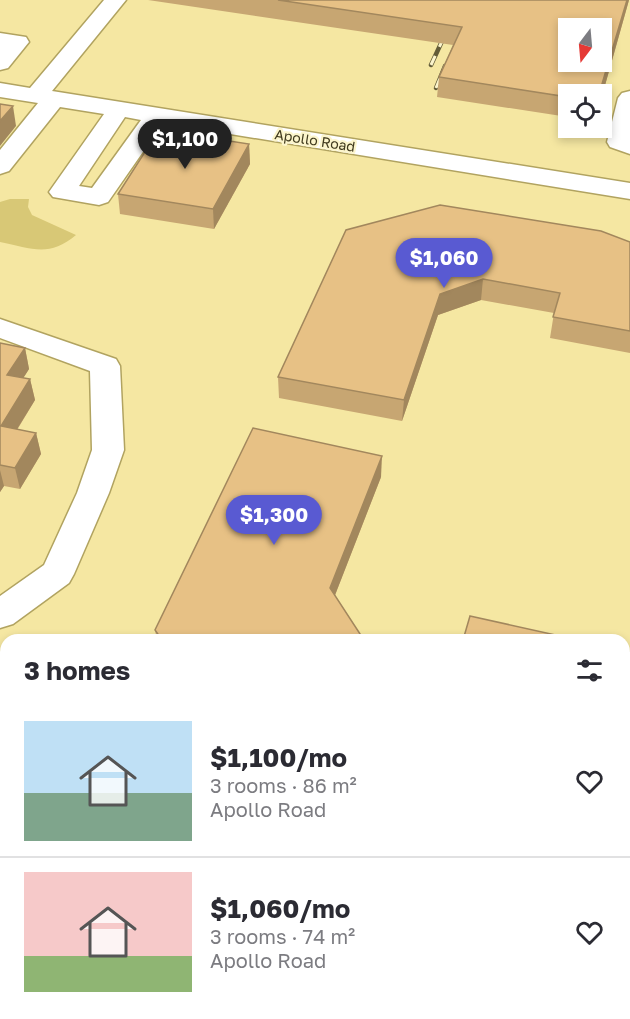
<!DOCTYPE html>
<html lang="en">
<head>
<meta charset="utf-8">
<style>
	body { margin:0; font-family:"Golos Text",sans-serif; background:#f7f7f7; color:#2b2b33; height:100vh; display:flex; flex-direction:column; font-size:22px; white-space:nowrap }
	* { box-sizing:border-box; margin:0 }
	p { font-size:20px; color:#7c7c81 }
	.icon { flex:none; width:33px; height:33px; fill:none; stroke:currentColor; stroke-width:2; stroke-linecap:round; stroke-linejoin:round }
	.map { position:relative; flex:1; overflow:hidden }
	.sheet { position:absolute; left:0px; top:634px; width:630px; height:386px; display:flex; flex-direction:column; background:#fff; border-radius:18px 18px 0 0; box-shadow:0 3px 9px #0003 }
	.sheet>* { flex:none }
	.needle { width:39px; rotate:196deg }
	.fabs { position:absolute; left:558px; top:18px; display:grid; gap:12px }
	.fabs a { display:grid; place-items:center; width:54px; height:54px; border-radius:0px; background:#fff; box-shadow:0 3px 9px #0003; font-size:30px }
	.price { position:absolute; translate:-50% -51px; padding:0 14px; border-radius:21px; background:#595ad2; color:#fff; font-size:20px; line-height:39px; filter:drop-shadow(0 2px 3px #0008) }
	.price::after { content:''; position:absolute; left:50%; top:36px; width:18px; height:14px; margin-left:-9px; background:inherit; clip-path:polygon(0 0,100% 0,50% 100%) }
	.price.selected { background:#222; color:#fff }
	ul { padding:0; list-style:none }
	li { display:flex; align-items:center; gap:18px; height:150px; padding:0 24px }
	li+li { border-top:2px solid #e1e1e2 }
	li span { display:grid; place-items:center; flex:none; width:168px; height:120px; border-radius:0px; color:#555 }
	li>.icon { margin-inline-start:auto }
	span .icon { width:72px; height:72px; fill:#fffc; stroke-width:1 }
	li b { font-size:26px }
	h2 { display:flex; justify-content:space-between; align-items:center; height:72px; padding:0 24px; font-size:26px }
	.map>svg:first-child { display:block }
	.green { fill:#d8c876 }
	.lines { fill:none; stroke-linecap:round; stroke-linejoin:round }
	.minor-casing { stroke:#b1a360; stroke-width:3 }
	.major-casing { stroke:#b1a360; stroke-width:3 }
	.path { stroke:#9a9060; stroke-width:4.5; stroke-dasharray:5 4; stroke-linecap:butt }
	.minor { fill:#fff; fill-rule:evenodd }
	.major { fill:#fff; fill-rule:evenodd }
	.rail-casing { stroke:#635c38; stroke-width:4.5 }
	.rail { stroke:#fcf5cc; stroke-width:3; stroke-dasharray:10; stroke-linecap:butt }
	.wall { fill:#c7a672 }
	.shaded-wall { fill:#a2875d }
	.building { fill:#e7c185; stroke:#a2875d; stroke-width:1.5; fill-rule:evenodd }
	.labels { text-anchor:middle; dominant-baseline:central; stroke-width:4.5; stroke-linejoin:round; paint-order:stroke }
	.far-street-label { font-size:14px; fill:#403a1e; stroke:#fcf5cc }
</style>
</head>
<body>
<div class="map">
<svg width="630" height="1019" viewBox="0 0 630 1019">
	<rect width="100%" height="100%" fill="#f5e7a2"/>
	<path class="green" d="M10,199H29L28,207L32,215L76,235C49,258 31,248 0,242V202Z"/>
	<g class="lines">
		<g class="minor-casing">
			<g id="minor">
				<path d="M104,0H126L52,91L630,183V199L163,123L108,202L99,205L53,197L49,192L104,114L60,107L9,171L0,174V150L38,103L0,97V83L30,88ZM125,117L141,120L92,188L79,186Z"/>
				<path d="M0,33L26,37L29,42L8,68L0,70Z"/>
				<path d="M630,91V154L610,147L607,142L618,98L622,93Z"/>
				<path d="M0,319L116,359L120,366L124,450L109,493L74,574L69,583L13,624L0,628V596L44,565L77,493L92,450L90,371L0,338Z"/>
			</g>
		</g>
		<g class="major-casing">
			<g id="major">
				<path d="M0,858L6,860V898L0,896Z"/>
				<path d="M0,929L6,930V972L0,969Z"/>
				<path d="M193,1014H252L254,1019H195Z"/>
				<path d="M475,1014H535L537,1019H477Z"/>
			</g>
		</g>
		<g class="path">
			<path d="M0,832L6,833"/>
			<path d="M0,990L6,992"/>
			<path d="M624,1000L630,1002"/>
			<path d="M80,1014L97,1019"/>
		</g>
		<use href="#minor" class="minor"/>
		<use href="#major" class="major"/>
		<g class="rail-casing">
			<g id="rail">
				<path d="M431,65L461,0"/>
				<path d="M436,88L445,66"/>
			</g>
		</g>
		<use href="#rail" class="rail"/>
	</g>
	<g class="wall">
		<path d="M148,0H629L602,96V94H568V117L437,97L439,77L453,45Z"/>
		<path d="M249,144L250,164L214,229L120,214L118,194Z"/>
		<path d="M346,230L630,242V353L550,338L554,313L481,300L438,315L402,421L279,398L278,377Z"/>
		<path d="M0,343L25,348L29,369L23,378L30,379L35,400L17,430L36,433L41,454L20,489L4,486L0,492Z"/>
		<path d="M381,477L335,595L362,637L376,640H157L155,630Z"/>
		<path d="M624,651L630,652V832L624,830Z"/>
	</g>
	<g class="shaded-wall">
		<path d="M627,0H629L602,96V94H599Z"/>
		<path d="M13,106L16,126L0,146V121Z"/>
		<path d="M249,144L250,164L214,229L213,209Z"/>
		<path d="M483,279L481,300L438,315L402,421L404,400L440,294Z"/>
		<path d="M25,348L29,369L12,396L7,375Z"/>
		<path d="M30,379L35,400L6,447L1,426Z"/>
		<path d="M36,433L41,454L20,489L15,468Z"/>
		<path d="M382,456L381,477L330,608V588Z"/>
		<path d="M0,470L4,486L0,492Z"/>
	</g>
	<g class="building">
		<path d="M278,0H627L599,94H568V97L439,77L462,27ZM568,28H602V62H568Z"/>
		<path d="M0,104L13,106L0,121Z"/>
		<path d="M159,130L249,144L213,209L118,194Z"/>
		<path d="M440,205L601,231L630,242V331L553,317L560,293L483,279L440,294L404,400L278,377L346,230Z"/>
		<path d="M0,343L25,348L7,375L30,379L1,426L36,433L15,468L0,465Z"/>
		<path d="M253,428L382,456L330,588L362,637L376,640H162L155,630Z"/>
		<path d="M470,616L578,640H463Z"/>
		<path d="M624,651L630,652V811L624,809Z"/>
	</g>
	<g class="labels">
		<g class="far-street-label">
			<text transform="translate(315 140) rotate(9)">Apollo Road</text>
		</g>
	</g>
</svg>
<div class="fabs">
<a><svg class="needle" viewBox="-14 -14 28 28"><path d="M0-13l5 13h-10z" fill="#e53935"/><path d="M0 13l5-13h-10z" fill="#7c7c81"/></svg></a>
<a><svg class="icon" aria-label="locate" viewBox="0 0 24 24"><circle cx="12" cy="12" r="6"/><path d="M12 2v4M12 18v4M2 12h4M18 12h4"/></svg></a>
</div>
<b class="price selected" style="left:185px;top:170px">$1,100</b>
<b class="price" style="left:444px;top:289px">$1,060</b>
<b class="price" style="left:274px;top:546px">$1,300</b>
<section class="sheet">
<h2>3 homes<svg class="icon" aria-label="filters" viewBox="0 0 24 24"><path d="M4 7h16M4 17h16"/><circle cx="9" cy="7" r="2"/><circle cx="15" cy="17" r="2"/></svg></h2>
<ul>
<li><span style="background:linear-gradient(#bfe0f5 60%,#7fa58c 0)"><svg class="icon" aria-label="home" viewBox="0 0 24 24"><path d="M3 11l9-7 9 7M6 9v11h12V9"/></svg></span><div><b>$1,100/mo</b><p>3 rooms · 86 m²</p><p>Apollo Road</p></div><svg class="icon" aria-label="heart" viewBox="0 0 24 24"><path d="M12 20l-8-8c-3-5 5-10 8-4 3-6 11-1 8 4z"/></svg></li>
<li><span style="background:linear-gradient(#f6c9c9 70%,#8fb573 0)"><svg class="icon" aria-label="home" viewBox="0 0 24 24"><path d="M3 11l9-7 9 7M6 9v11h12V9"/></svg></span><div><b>$1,060/mo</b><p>3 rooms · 74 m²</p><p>Apollo Road</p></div><svg class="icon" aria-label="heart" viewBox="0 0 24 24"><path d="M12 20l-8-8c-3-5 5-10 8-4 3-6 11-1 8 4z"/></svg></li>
</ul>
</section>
</div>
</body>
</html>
